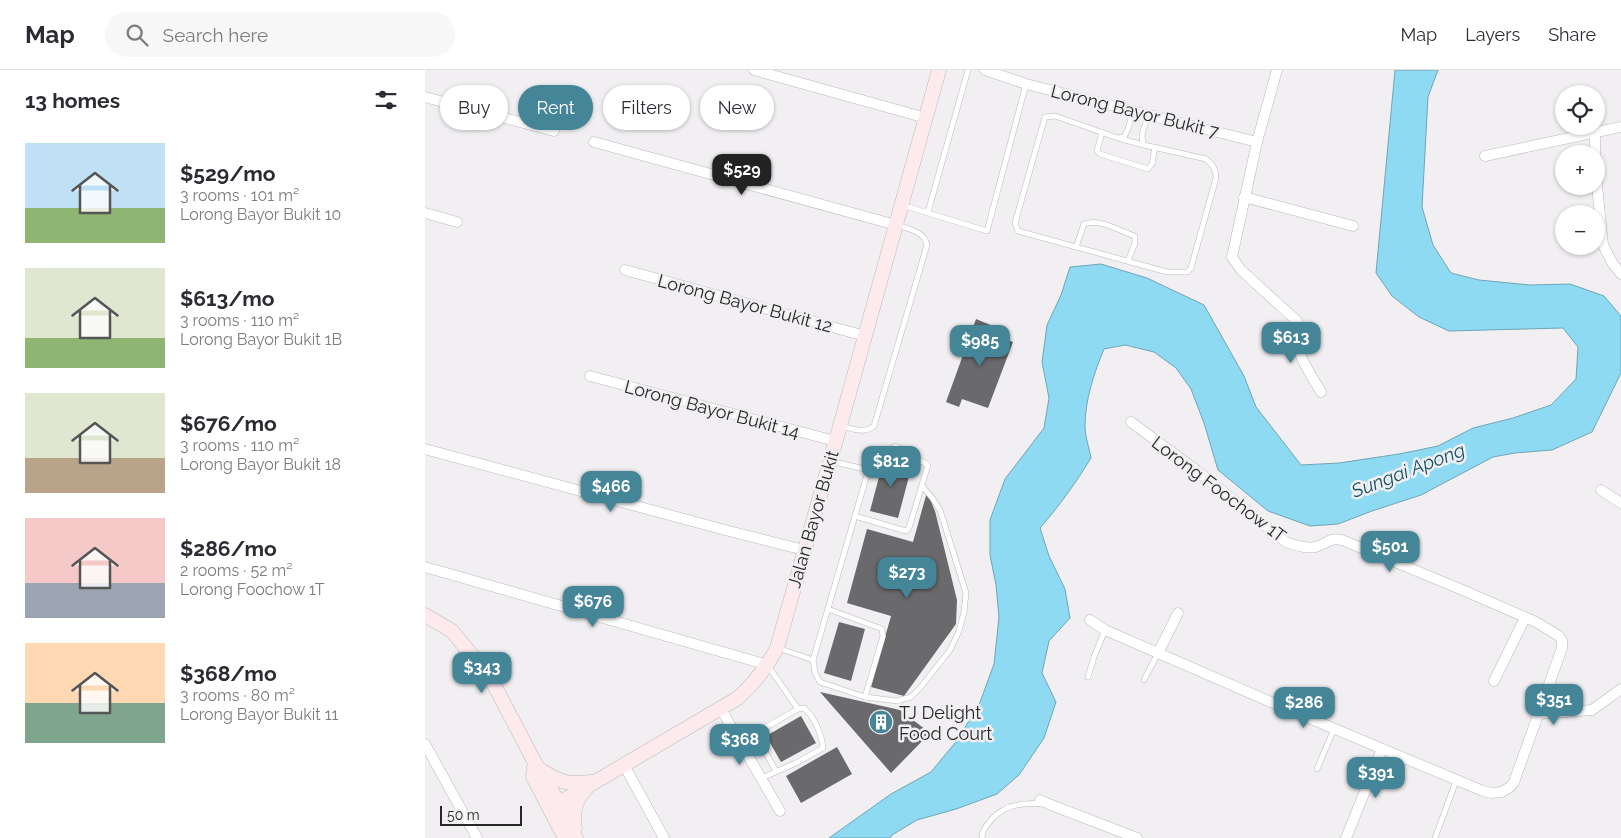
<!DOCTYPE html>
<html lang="en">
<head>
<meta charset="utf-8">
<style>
	body { margin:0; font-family:Raleway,sans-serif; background:#f7f7f7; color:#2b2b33; height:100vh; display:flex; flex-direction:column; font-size:19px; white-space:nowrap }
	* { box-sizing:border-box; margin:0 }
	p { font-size:16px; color:#7c7c81 }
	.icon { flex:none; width:28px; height:28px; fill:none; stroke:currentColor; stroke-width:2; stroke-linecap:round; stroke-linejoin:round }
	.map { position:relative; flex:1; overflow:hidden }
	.side { display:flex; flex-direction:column; background:#fff; width:425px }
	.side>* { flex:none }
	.hud { position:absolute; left:15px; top:15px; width:475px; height:45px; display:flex; gap:10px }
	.tools { position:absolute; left:1130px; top:15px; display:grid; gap:10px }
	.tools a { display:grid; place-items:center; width:50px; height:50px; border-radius:50%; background:#fff; box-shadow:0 1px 4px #0004; font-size:25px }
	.scale { position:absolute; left:15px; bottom:12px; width:82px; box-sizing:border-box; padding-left:5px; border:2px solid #292829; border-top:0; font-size:14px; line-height:18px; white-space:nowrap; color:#292829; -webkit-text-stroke:4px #f1eff2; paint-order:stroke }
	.price { position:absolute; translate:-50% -42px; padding:0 11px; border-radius:10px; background:#458598; color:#fff; font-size:16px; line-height:32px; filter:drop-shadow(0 1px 2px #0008) }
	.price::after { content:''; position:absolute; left:50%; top:30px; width:15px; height:11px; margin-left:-8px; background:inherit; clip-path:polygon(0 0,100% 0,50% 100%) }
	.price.active { background:#222; color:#fff }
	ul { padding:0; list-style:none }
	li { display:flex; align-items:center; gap:15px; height:125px; padding:0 25px }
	li span { display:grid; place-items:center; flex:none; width:140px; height:100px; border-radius:0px; color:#555 }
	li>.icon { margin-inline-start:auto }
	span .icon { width:60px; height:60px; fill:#fffc; stroke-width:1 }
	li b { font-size:21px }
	h2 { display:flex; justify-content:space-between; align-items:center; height:60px; padding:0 25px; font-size:21px }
	.pill { padding:0 18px; border-radius:22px; background:#fff; box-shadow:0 1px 4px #0004; font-size:18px; line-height:45px }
	.pill.active { background:#458598; color:#fff }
	header { display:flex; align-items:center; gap:30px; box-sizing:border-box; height:70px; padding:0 25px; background:#fff; border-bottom:1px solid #e1e1e2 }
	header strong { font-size:24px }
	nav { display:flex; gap:28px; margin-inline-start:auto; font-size:18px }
	.search { width:350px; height:45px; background:#f7f7f7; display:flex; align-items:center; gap:12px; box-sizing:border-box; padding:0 18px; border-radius:28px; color:#7c7c81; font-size:19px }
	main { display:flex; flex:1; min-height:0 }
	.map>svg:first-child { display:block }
	.water { fill:#8edaf2; stroke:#70a5b6 }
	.building { fill:#6a696c }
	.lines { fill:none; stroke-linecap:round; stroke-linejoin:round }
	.lane-casing { stroke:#bab8bb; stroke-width:6 }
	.street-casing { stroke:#bab8bb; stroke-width:11 }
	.secondary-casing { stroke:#bab8bb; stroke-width:15 }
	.lane { stroke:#fff; stroke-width:5 }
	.street { stroke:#fff; stroke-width:10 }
	.secondary { stroke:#fceaed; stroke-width:14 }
	.labels { text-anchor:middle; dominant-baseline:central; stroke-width:5; stroke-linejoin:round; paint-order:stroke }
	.street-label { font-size:18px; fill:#292829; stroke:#f1eff2 }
	.poi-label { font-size:18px; fill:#292829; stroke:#f1eff2; text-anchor:start }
	.water-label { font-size:19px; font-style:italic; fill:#145465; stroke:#f1eff2 }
</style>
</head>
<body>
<header>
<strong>Map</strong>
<div class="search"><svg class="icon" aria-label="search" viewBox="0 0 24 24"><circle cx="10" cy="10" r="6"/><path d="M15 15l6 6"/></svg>Search here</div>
<nav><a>Map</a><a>Layers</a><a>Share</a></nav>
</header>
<main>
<section class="side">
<h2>13 homes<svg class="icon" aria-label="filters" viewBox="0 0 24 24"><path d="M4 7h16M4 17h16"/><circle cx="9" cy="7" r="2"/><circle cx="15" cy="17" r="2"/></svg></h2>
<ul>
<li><span style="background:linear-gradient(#bfe0f5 65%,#8fb573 0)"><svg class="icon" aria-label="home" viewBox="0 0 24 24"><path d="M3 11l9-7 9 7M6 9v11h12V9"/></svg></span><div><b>$529/mo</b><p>3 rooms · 101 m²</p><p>Lorong Bayor Bukit 10</p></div></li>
<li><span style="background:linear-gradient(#dfe7d0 70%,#8fb573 0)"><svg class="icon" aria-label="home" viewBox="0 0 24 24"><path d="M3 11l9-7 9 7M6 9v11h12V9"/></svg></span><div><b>$613/mo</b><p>3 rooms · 110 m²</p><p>Lorong Bayor Bukit 1B</p></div></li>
<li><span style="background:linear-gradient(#dfe7d0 65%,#b9a48a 0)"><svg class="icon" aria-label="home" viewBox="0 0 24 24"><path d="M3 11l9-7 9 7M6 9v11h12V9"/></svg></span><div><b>$676/mo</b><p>3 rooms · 110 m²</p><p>Lorong Bayor Bukit 18</p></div></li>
<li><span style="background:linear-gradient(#f6c9c9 65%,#9aa5b1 0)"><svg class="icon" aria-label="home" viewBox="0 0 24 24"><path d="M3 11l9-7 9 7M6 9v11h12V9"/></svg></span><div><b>$286/mo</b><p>2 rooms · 52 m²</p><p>Lorong Foochow 1T</p></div></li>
<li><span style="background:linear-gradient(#ffd9b3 60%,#7fa58c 0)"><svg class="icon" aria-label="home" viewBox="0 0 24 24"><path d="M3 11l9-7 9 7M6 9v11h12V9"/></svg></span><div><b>$368/mo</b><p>3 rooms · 80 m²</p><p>Lorong Bayor Bukit 11</p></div></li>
</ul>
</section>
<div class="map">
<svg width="1196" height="768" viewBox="0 0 1196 768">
	<rect width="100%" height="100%" fill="#f1eff2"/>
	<path class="water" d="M970,0H1013L1003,27L997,137L1008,175L1026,203L1054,210L1105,215L1145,214L1179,226L1196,246V303L1167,362L1127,380L1090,383L1068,387L996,425L947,441L913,454L885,456L843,441L793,400L779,353L766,319L751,298L729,282L700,275L679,279C669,303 660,330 660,356C660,366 664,377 666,388C650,414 635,435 615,458L624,486L640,519L645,548L624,571L617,603L631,632L619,668L594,705L572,724L531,739L492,750L467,765L465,768H404L466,724L506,702L530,673L554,635L569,594L574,547L571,515L565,485V450L580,409L619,358L624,328L617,292L622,255L636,225L645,197L676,194L722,208L779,235L819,306L831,337L876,395L914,393L974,384L1013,376L1048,358L1088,348L1126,335L1151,309L1153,277L1138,258L1024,261L994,247L967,226L951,203Z"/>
	<g class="building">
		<path d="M551,249L568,256L565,264L588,272L563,338L537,329L534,337L521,332Z"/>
		<path d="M459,388L487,395L473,448L445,441Z"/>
		<path d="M502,422L510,441L532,530L531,554L479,626L446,617L466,546L422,533L442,459L488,472Z"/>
		<path d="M414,552L440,559L426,611L399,603Z"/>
		<path d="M395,622L475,640L505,663L466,703Z"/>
		<path d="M376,646L391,673L356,692L341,666Z"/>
		<path d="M412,677L427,704L376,733L361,706Z"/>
	</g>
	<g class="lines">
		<g class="lane-casing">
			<g id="lane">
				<path d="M708,41L703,59L699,67L693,68L630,46L620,47L590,153L593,161L742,202H762L766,198L791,108C791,99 788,95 781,89L719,75C714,64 720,56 724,45"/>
				<path d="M677,62L672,81L675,84L723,99L727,94L730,77"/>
				<path d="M696,69L719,75"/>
				<path d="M477,135L562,161L601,14"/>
				<path d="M503,142L543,0"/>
				<path d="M651,177L659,154C674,148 695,161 710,166V173L703,191"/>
				<path d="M416,356C428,359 439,364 449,356L502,175C499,161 484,159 472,155"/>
				<path d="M405,391L444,400"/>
				<path d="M430,446L481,461L484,458L503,395L471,376L456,383L446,391L388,590L390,603L395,612L440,627L472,631L486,627L495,618L525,580L534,561L539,542L541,523L515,440L508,429L497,416"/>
				<path d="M403,539L457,559L458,566L440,627"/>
				<path d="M353,578L388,590"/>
				<path d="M343,596L373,639"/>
				<path d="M663,607L669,587L680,560"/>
				<path d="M719,610L733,583"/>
				<path d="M892,699L909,659"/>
				<path d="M337,708L371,693L398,678C397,665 389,646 379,638L373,639L341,657C338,659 336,659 335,662C332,670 347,694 351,701"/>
				<path d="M557,768C557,761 561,756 566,750C579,735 597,732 617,734"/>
				<path d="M1010,768L1031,711"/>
			</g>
		</g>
		<g class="street-casing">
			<g id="street">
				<path d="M329,0L501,48"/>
				<path d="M560,0L601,14L832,72"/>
				<path d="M852,0L832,72L807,187L816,200L872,251C877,260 871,268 873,278C877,293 888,308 896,322"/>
				<path d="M0,27L129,61"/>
				<path d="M1170,63V84"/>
				<path d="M169,72L471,155"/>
				<path d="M1060,86L1196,57"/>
				<path d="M1171,106L1178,175L1188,194L1196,204"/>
				<path d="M819,127L928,156"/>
				<path d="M0,143L32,152"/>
				<path d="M200,200L440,266"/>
				<path d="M165,306L410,371"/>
				<path d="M0,379L300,460L379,480"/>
				<path d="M1176,420L1196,433"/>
				<path d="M0,497L343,595"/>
				<path d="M665,550L680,560L848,633L1058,721L1067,723L1077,722L1085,717L1089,712L1137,578V571L1134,566L1111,552L1040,521L917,470C903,467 901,475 890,477C880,479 870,475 861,472L771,400L706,352"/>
				<path d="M733,583L753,543"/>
				<path d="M1069,611L1100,548"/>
				<path d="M296,639L355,741"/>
				<path d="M1113,644L1167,640L1196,619"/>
				<path d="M0,674L52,768"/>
				<path d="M199,695L239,768"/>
				<path d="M615,730L626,735L712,768"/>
				<path d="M921,768L957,679"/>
			</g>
		</g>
		<g class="secondary-casing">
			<g id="secondary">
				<path d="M0,545L27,561L65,607L109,691L134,733L151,768"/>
				<path d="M109,697L108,707L140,768"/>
				<path d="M117,701C138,714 143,714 167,712"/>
				<path d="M134,733L313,628C330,613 341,598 352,578L415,356L514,0"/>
				<path d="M150,758C147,743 150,730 161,719"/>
			</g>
		</g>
		<use href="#lane" class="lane"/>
		<use href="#street" class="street"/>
		<use href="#secondary" class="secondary"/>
	</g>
	<defs>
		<g id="building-disc" transform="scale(1.25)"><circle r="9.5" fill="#458598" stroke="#f1eff2"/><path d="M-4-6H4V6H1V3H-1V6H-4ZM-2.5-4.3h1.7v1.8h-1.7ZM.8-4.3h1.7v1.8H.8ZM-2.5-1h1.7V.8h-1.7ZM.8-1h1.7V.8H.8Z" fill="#fff"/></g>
	</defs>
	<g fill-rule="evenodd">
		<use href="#building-disc" x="456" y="652"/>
	</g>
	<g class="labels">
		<g class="street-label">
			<text transform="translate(710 41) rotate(14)">Lorong Bayor Bukit 7</text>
			<text transform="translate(320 233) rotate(15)">Lorong Bayor Bukit 12</text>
			<text transform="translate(287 339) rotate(15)">Lorong Bayor Bukit 14</text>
			<text transform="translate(794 419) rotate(37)">Lorong Foochow 1T</text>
			<text transform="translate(388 449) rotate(-74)">Jalan Bayor Bukit</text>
		</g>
		<g class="poi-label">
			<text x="474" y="642">TJ Delight<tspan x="474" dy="21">Food Court</tspan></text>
		</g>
		<g class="water-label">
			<text transform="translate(983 400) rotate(-21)">Sungai Apong</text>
		</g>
	</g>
</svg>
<div class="tools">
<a><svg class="icon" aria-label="locate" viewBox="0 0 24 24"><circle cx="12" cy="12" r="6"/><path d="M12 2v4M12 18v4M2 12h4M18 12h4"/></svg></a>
<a>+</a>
<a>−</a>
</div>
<div class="scale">50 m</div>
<b class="price active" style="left:317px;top:126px">$529</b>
<b class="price" style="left:866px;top:294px">$613</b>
<b class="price" style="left:555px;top:297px">$985</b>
<b class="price" style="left:466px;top:418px">$812</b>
<b class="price" style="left:186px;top:443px">$466</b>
<b class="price" style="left:965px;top:503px">$501</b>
<b class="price" style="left:482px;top:529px">$273</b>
<b class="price" style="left:168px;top:558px">$676</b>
<b class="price" style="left:57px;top:624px">$343</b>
<b class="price" style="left:1129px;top:656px">$351</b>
<b class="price" style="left:879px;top:659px">$286</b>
<b class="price" style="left:315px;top:696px">$368</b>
<b class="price" style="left:951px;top:729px">$391</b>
<div class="hud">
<a class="pill">Buy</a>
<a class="pill active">Rent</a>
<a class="pill">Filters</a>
<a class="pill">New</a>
</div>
</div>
</main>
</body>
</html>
